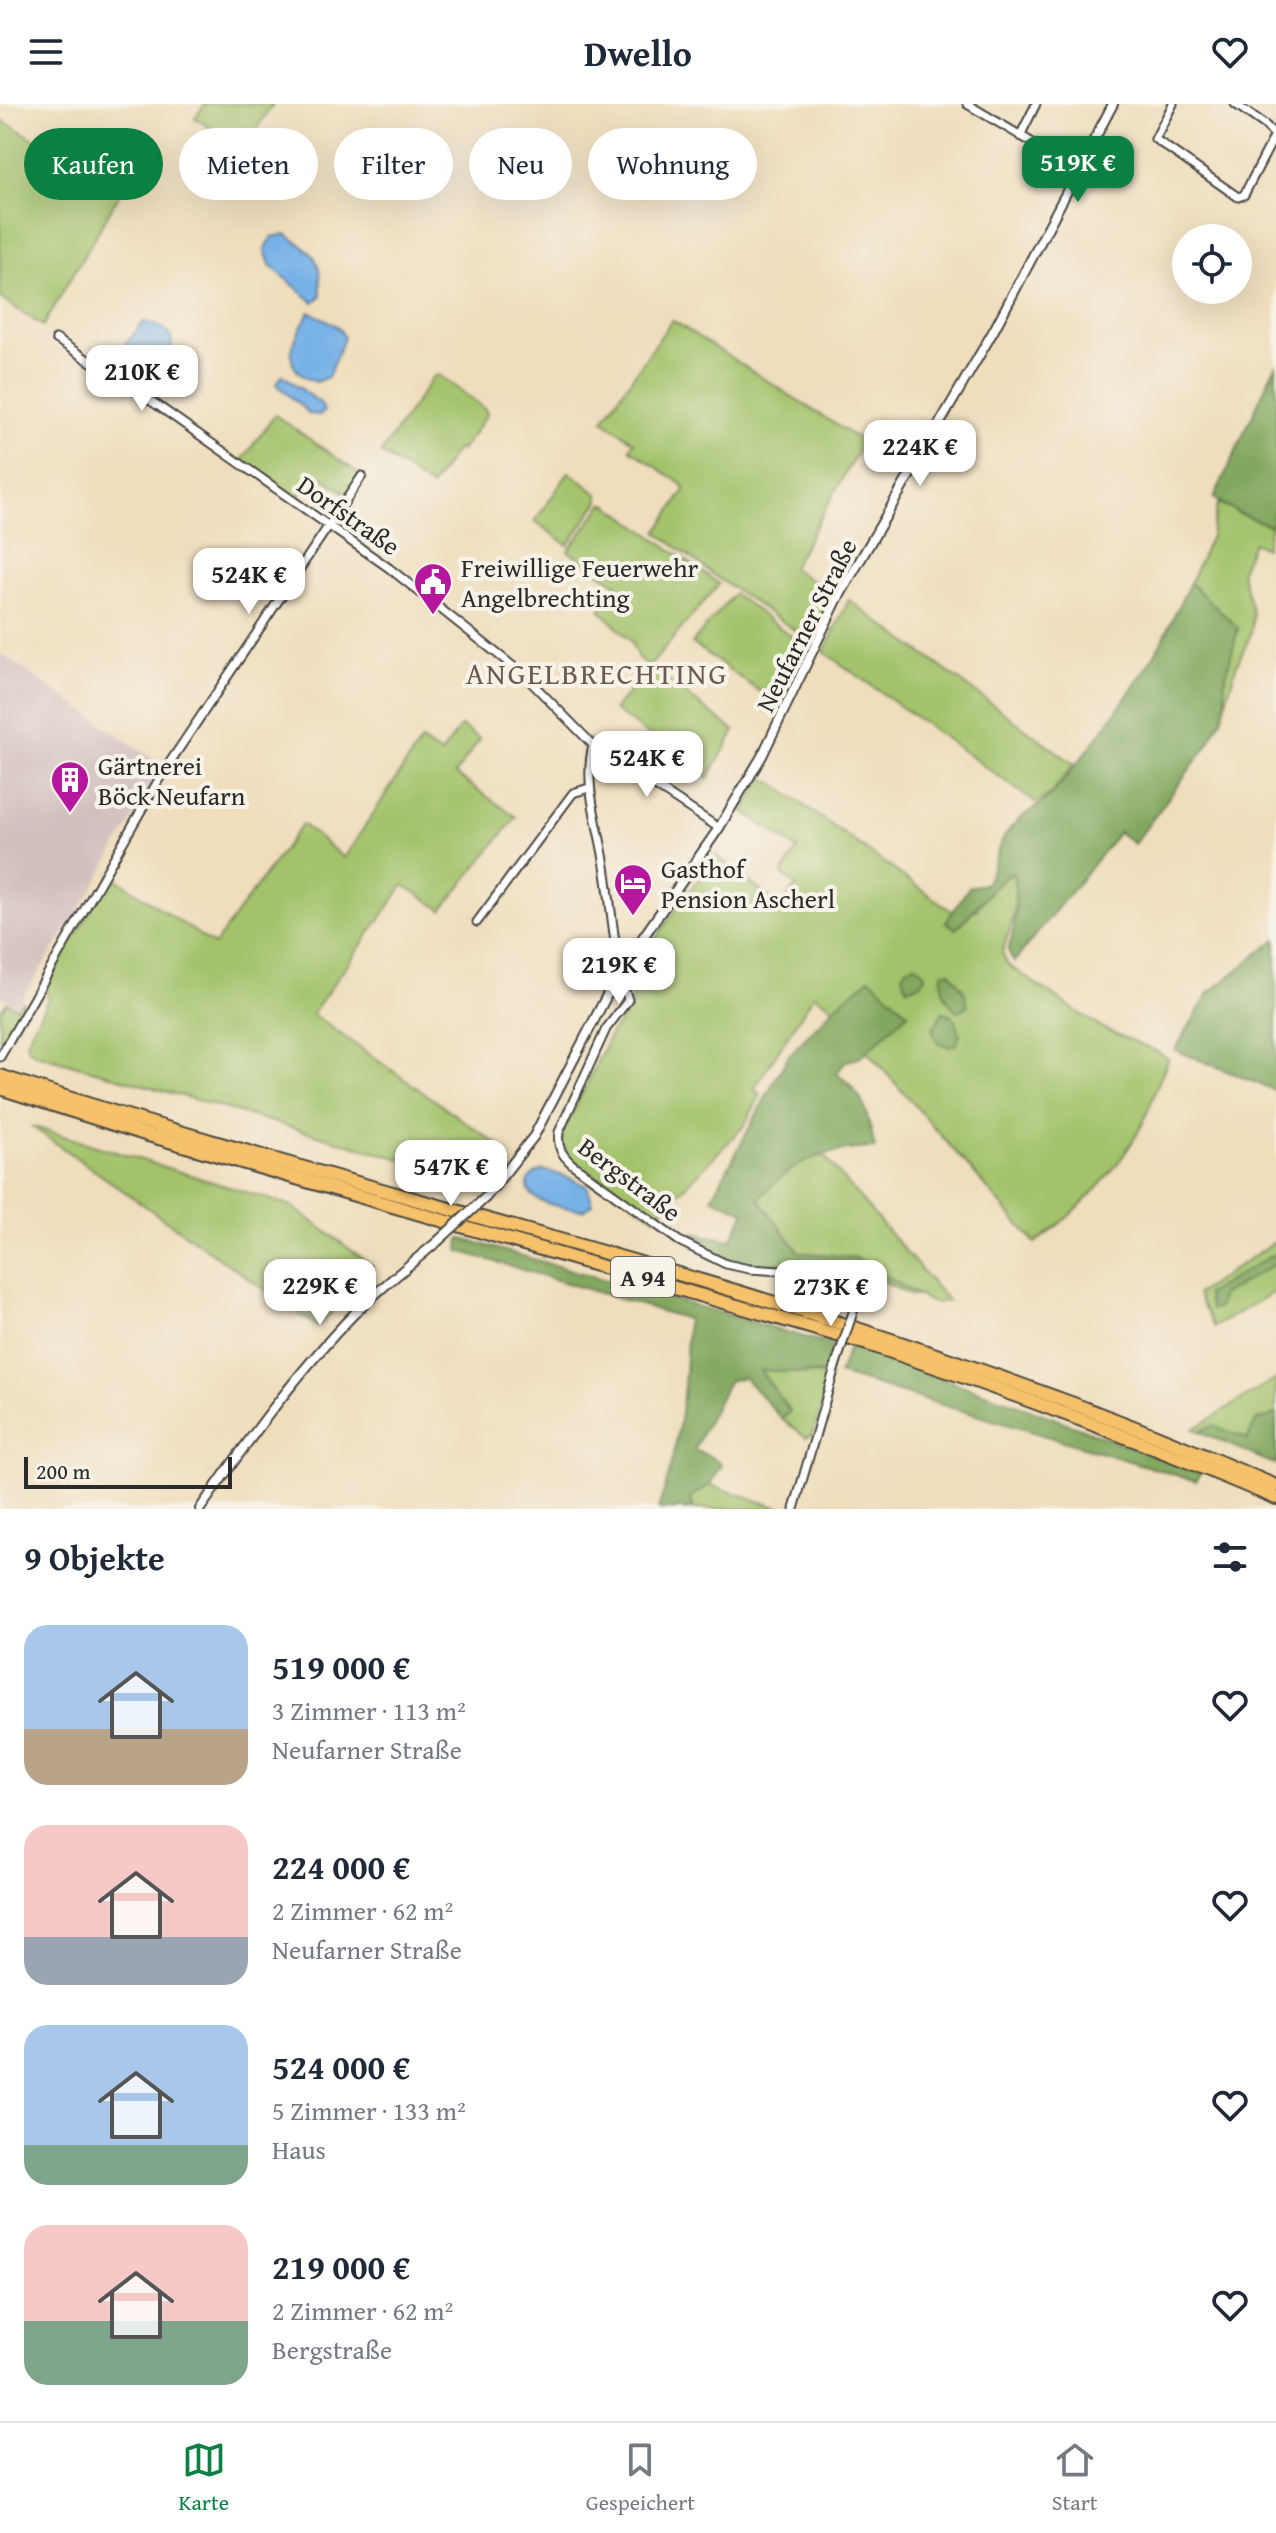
<!DOCTYPE html>
<html lang="de">
<head>
<meta charset="utf-8">
<style>
	body { margin:0; font-family:"Gentium Book Plus",serif; background:#f2f2f3; color:#1f2937; height:100vh; display:flex; flex-direction:column; font-size:30px; white-space:nowrap }
	* { box-sizing:border-box; margin:0 }
	p { font-size:26px; color:#747a83 }
	.icon { flex:none; width:44px; height:44px; fill:none; stroke:currentColor; stroke-width:2; stroke-linecap:round; stroke-linejoin:round }
	.map { position:relative; height:1405px; overflow:hidden }
	.details { display:flex; flex-direction:column; background:#fff; flex:1 }
	.details>* { flex:none }
	.guide { position:absolute; left:24px; top:24px; width:800px; height:72px; display:flex; gap:16px }
	.controls { position:absolute; left:1172px; top:120px; display:grid; gap:16px }
	.controls a { display:grid; place-items:center; width:80px; height:80px; border-radius:50%; background:#fff; box-shadow:0 8px 32px #0002; font-size:40px }
	.scale { position:absolute; left:24px; bottom:20px; width:208px; box-sizing:border-box; padding-left:8px; border:4px solid #2b2b2b; border-top:0; font-size:22px; line-height:28px; white-space:nowrap; color:#2b2b2b; -webkit-text-stroke:6px #f7f3e8; paint-order:stroke }
	.price { position:absolute; translate:-50% -68px; padding:0 18px; border-radius:16px; background:#fff; color:#222; font-size:26px; line-height:52px; filter:drop-shadow(0 2px 4px #0008) }
	.price::after { content:''; position:absolute; left:50%; top:48px; width:24px; height:18px; margin-left:-12px; background:inherit; clip-path:polygon(0 0,100% 0,50% 100%) }
	.price.active { background:#0b8043; color:#fff }
	ul { padding:0; list-style:none }
	li { display:flex; align-items:center; gap:24px; height:200px; padding:0 24px }
	li span { display:grid; place-items:center; flex:none; width:224px; height:160px; border-radius:24px; color:#555 }
	li>.icon { margin-inline-start:auto }
	span .icon { width:96px; height:96px; fill:#fffc; stroke-width:1 }
	li b { font-size:34px }
	h2 { display:flex; justify-content:space-between; align-items:center; height:96px; padding:0 24px; font-size:34px }
	.chip { padding:0 28px; border-radius:36px; background:#fff; box-shadow:0 8px 32px #0002; font-size:28px; line-height:72px }
	.chip.active { background:#0b8043; color:#fff }
	header { display:flex; justify-content:space-between; align-items:center; height:104px; padding:0 24px; background:#fff; font-size:36px; font-weight:700 }
	.tabs { display:flex; justify-content:space-around; align-items:center; height:112px; border-top:2px solid #e0e1e3; background:#fff; font-size:22px; color:#747a83 }
	.tabs a { display:grid; justify-items:center; gap:4px }
	.tabs .active { color:#0b8043 }
	.map>svg:first-child { display:block }
	.industrial { fill:#d1bfbe }
	.green { fill:#a3c26a; stroke:#67764a; stroke-width:2 }
	.forest { fill:#82a85e; stroke:#566a44; stroke-width:2 }
	.water { fill:#76b1e7; stroke:#506e89; stroke-width:2 }
	.lines { fill:none; stroke-linecap:round; stroke-linejoin:round }
	.minor-casing { stroke:#484641; stroke-width:11 }
	.tertiary-casing { stroke:#484641; stroke-width:12 }
	.motorway-casing { stroke:#484641; stroke-width:16 }
	.minor { stroke:#fff; stroke-width:7 }
	.tertiary { stroke:#fff; stroke-width:8 }
	.motorway { stroke:#f5c16b; stroke-width:12 }
	.minor-bridge-casing { stroke:#484641; stroke-width:11; stroke-linecap:butt }
	.tertiary-bridge-casing { stroke:#484641; stroke-width:12; stroke-linecap:butt }
	.minor-bridge { stroke:#fff; stroke-width:7 }
	.tertiary-bridge { stroke:#fff; stroke-width:8 }
	.labels { text-anchor:middle; dominant-baseline:central; stroke-width:8; stroke-linejoin:round; paint-order:stroke }
	.shield { fill:#f7f3e8; stroke:#686764; stroke-width:2 }
	.shield-label { font-size:24px; font-weight:bold; fill:#2b2b2b }
	.street-label { font-size:26px; fill:#2b2b2b; stroke:#f7f3e8 }
	.poi-label { font-size:26px; fill:#2b2b2b; stroke:#f7f3e8; text-anchor:start }
	.quarter-label { font-size:30px; letter-spacing:2px; fill:#6d5a55; stroke:#f7f3e8 }
</style>
</head>
<body>
<header><svg class="icon" aria-label="menu" viewBox="0 0 24 24"><path d="M4 6h16M4 12h16M4 18h16"/></svg>Dwello<svg class="icon" aria-label="heart" viewBox="0 0 24 24"><path d="M12 20l-8-8c-3-5 5-10 8-4 3-6 11-1 8 4z"/></svg></header>
<div class="map">
<svg width="1276" height="1405" viewBox="0 0 1276 1405">
	<rect width="100%" height="100%" fill="#f7f3e8"/>
	<filter id="ink" filterUnits="userSpaceOnUse"><feTurbulence type="fractalNoise" baseFrequency=".0125" numOctaves="2"/><feDisplacementMap in="SourceGraphic" scale="16" xChannelSelector="R" yChannelSelector="G"/><feConvolveMatrix kernelMatrix="1 2 1 2 8 2 1 2 1" color-interpolation-filters="sRGB"/></filter>
	<filter id="wash" filterUnits="userSpaceOnUse"><feTurbulence type="fractalNoise" baseFrequency=".006" numOctaves="4" result="noise"/><feDisplacementMap in="SourceGraphic" scale="32" xChannelSelector="R" yChannelSelector="G"/><feGaussianBlur stdDeviation="1.8" result="paint"/><feColorMatrix in="noise" values="0 0 0 0 0 0 0 0 0 0 0 0 0 0 0 0 0 1.4 0 .05"/><feComposite in="paint" operator="in"/></filter>
	<g filter="url(#wash)">
		<rect width="100%" height="100%" fill="#efddbc"/>
		<path class="industrial" d="M0,549L163,662L93,784L17,902L0,891Z"/>
		<g class="green">
			<path d="M205,0H273L243,45L195,14Z"/>
			<path d="M0,15L122,86L43,222L0,194Z"/>
			<path d="M672,216L863,338L792,464L835,492L815,534L802,531L715,472L657,428L685,386L681,380L630,345L634,338L603,316Z"/>
			<path d="M439,271L485,305L487,310L461,347L457,345L431,383L381,349L433,273Z"/>
			<path d="M275,311L361,371L347,390L315,369L297,396L242,356Z"/>
			<path d="M569,368L598,390L599,397L568,441L535,417Z"/>
			<path d="M1218,399L1271,422L1265,444L1253,438L1241,467L1253,510L1251,530L1237,560L1226,597L1224,579L1238,524L1190,479L1211,432Z"/>
			<path d="M603,400H607L719,480L649,563L735,627L708,674L614,606L649,563L638,554L630,536L600,506L617,481L568,447Z"/>
			<path d="M734,490L805,542L808,551L783,604L692,539Z"/>
			<path d="M849,496L1074,660L1051,690L1036,699L824,548Z"/>
			<path d="M461,622L480,635L455,670L516,713L442,806L404,781L312,910L498,1041L471,1073L460,1072L36,950L28,945L26,938L49,893L44,885L111,771L214,841L302,720L344,754L421,637L441,650Z"/>
			<path d="M764,673L953,808L946,818L976,806L998,777L1013,768C1019,800 1013,818 1002,848L1008,861L1100,923L1158,948L1168,955C1159,976 1152,998 1143,1019C1120,1065 1077,1109 1035,1139L867,947L908,909L839,899L834,904L814,891L754,985L761,990L744,1022L655,1114L570,1055L563,1041V1029L611,929L631,903L633,894L630,869L716,751L780,802L796,782L782,770L797,745L743,707Z"/>
			<path d="M22,897L27,902L12,930L0,935V907L7,898L17,904Z"/>
			<path d="M31,1022L291,1102L373,1162L318,1223Z"/>
			<path d="M822,1050L948,1197L934,1199L926,1196L856,1154L799,1148L759,1095C776,1076 796,1056 822,1050Z"/>
			<path d="M1276,1137V1187L1214,1223L1197,1190Z"/>
			<path d="M759,1265L830,1272L813,1330L806,1333L782,1315L790,1307Z"/>
			<path d="M1276,1275V1310L1256,1317L1248,1336L1213,1322L1198,1327L1193,1325Z"/>
			<path d="M710,1381L783,1405H694L690,1394Z"/>
		</g>
		<g class="forest">
			<path d="M1276,260V395L1271,422L1238,409L1214,394Z"/>
			<path d="M1190,479L1238,524L1224,579L1226,597L1223,612L1207,642L1134,740L1119,728L1014,858L1008,847C1016,822 1018,794 1013,769C991,780 975,807 956,825L946,818L969,783L985,780C995,764 995,746 1006,730C1019,710 1042,703 1057,685C1092,642 1125,598 1154,551C1168,528 1178,502 1190,479Z"/>
			<path d="M1276,835V987L1175,946L1209,889Z"/>
			<path d="M916,861L924,869L925,874L921,880L906,884L903,870L906,864Z"/>
			<path d="M950,867L964,887L968,902L957,908C946,896 940,886 942,869Z"/>
			<path d="M870,874L908,909L859,954L846,957L837,969C867,994 866,1007 875,1044C825,1045 792,1056 759,1095L799,1148L856,1154L919,1192H912C894,1184 875,1172 855,1166C813,1152 715,1175 692,1129L731,1136L745,1108L712,1094L788,952L839,899Z"/>
			<path d="M943,908C955,911 957,921 960,931L956,940L949,943L938,938L932,926Z"/>
			<path d="M460,1134L835,1242L826,1270L760,1266L790,1308L782,1315L744,1273L728,1277L694,1346L718,1356L722,1361L710,1381L690,1394L694,1405H658C680,1344 687,1280 687,1215L459,1147Z"/>
			<path d="M1276,1149V1159L1221,1192L1219,1204L1211,1206L1207,1190Z"/>
			<path d="M849,1243L1005,1296L1201,1369L1196,1377L839,1270Z"/>
			<path d="M1276,1310V1361L1198,1327L1213,1322L1248,1335L1256,1317Z"/>
		</g>
		<g class="water">
			<path d="M286,130C318,152 320,153 321,192L314,199L270,161L265,146L272,133Z"/>
			<path d="M309,208C322,214 341,220 344,234L328,273L316,278C275,263 295,236 309,208Z"/>
			<path d="M144,218C191,226 168,255 152,279L120,255V246Z"/>
			<path d="M283,271L321,300L324,307L320,311L310,310L276,280Z"/>
			<path d="M543,1066L567,1073L587,1082L593,1100L583,1106C569,1104 523,1100 528,1078C530,1071 537,1068 543,1066Z"/>
		</g>
	</g>
	<g filter="url(#ink)">
		<g class="lines">
			<g class="minor-casing">
				<g id="minor">
					<path d="M967,0L1077,65"/>
					<path d="M1173,0L1155,35L1238,93L1244,91L1275,31L1265,21L1235,0"/>
					<path d="M1020,32L1036,0"/>
					<path d="M56,235L157,301L389,464L524,571L593,641L719,724"/>
					<path d="M593,641C583,682 599,721 605,762C612,807 614,853 628,896L606,925L559,1028C557,1043 561,1050 572,1060L679,1137L726,1160L749,1165L845,1171L861,1179L857,1196"/>
					<path d="M477,818L573,689L589,684"/>
					<path d="M0,953L162,670L362,372"/>
					<path d="M794,1405L835,1263"/>
				</g>
			</g>
			<g class="tertiary-casing">
				<g id="tertiary">
					<path d="M486,1093L534,1032L619,868L719,724L762,652L837,496L994,226L1113,0"/>
					<path d="M200,1405C247,1338 296,1270 353,1211C379,1185 408,1162 437,1138"/>
				</g>
			</g>
			<g class="motorway-casing">
				<g id="motorway">
					<path d="M0,972C320,1077 650,1151 968,1262C1072,1298 1175,1338 1276,1382"/>
					<path d="M0,984L145,1030L868,1240C1006,1286 1142,1337 1276,1394"/>
				</g>
			</g>
			<use href="#minor" class="minor"/>
			<use href="#tertiary" class="tertiary"/>
			<use href="#motorway" class="motorway"/>
			<g class="minor-bridge-casing">
				<path id="minor-bridge" d="M835,1263L857,1196"/>
			</g>
			<g class="tertiary-bridge-casing">
				<path id="tertiary-bridge" d="M437,1138L486,1093"/>
			</g>
			<use href="#minor-bridge" class="minor-bridge"/>
			<use href="#tertiary-bridge" class="tertiary-bridge"/>
		</g>
	</g>
	<defs>
		<g id="civic-pin" transform="scale(2)"><path d="M0 17L-7.5 6A9.5 9.5 0 1 1 7.5 6Z" fill="#b5179e" stroke="#f7f3e8"/><path d="M-.6-6.5H3V-4.5H.6V-3L4-1V1h2V6H-6V1h2V-1L-.6-3ZM-1.2 2.5V6h2.4V2.5Z" fill="#fff"/></g>
		<g id="building-pin" transform="scale(2)"><path d="M0 17L-7.5 6A9.5 9.5 0 1 1 7.5 6Z" fill="#b5179e" stroke="#f7f3e8"/><path d="M-4-6H4V6H1V3H-1V6H-4ZM-2.5-4.3h1.7v1.8h-1.7ZM.8-4.3h1.7v1.8H.8ZM-2.5-1h1.7V.8h-1.7ZM.8-1h1.7V.8H.8Z" fill="#fff"/></g>
		<g id="hotel-pin" transform="scale(2)"><path d="M0 17L-7.5 6A9.5 9.5 0 1 1 7.5 6Z" fill="#b5179e" stroke="#f7f3e8"/><path d="M-6-4.5h1.5V1H6V5H4.5V3h-9V5H-6ZM-4 0a1.8 1.8 0 1 1 3.6 0ZM.5 0V-2.5h3Q6-2.5 6 0Z" fill="#fff"/></g>
	</defs>
	<g fill-rule="evenodd">
		<use href="#civic-pin" x="433" y="478"/>
		<use href="#building-pin" x="70" y="676"/>
		<use href="#hotel-pin" x="633" y="779"/>
	</g>
	<g class="labels">
		<rect class="shield" x="611" y="1153" width="64" height="40" rx="6"/>
		<g class="shield-label">
			<text x="643" y="1173">A 94</text>
		</g>
		<g class="street-label">
			<text transform="translate(349 411) rotate(35)">Dorfstraße</text>
			<text transform="translate(806 521) rotate(-63)">Neufarner Straße</text>
			<text transform="translate(630 1075) rotate(37)">Bergstraße</text>
		</g>
		<g class="poi-label">
			<text x="461" y="463">Freiwillige Feuerwehr<tspan x="461" dy="30">Angelbrechting</tspan></text>
			<text x="98" y="661">Gärtnerei<tspan x="98" dy="30">Böck Neufarn</tspan></text>
			<text x="661" y="764">Gasthof<tspan x="661" dy="30">Pension Ascherl</tspan></text>
		</g>
		<g class="quarter-label">
			<text x="597" y="569">ANGELBRECHTING</text>
		</g>
	</g>
</svg>
<div class="controls">
<a><svg class="icon" aria-label="locate" viewBox="0 0 24 24"><circle cx="12" cy="12" r="6"/><path d="M12 2v4M12 18v4M2 12h4M18 12h4"/></svg></a>
</div>
<div class="scale">200 m</div>
<b class="price active" style="left:1078px;top:100px">519K €</b>
<b class="price" style="left:142px;top:309px">210K €</b>
<b class="price" style="left:920px;top:384px">224K €</b>
<b class="price" style="left:249px;top:512px">524K €</b>
<b class="price" style="left:647px;top:695px">524K €</b>
<b class="price" style="left:619px;top:902px">219K €</b>
<b class="price" style="left:451px;top:1104px">547K €</b>
<b class="price" style="left:320px;top:1223px">229K €</b>
<b class="price" style="left:831px;top:1224px">273K €</b>
<div class="guide">
<a class="chip active">Kaufen</a>
<a class="chip">Mieten</a>
<a class="chip">Filter</a>
<a class="chip">Neu</a>
<a class="chip">Wohnung</a>
</div>
</div>
<section class="details">
<h2>9 Objekte<svg class="icon" aria-label="filters" viewBox="0 0 24 24"><path d="M4 7h16M4 17h16"/><circle cx="9" cy="7" r="2"/><circle cx="15" cy="17" r="2"/></svg></h2>
<ul>
<li><span style="background:linear-gradient(#a9c7e8 65%,#b9a48a 0)"><svg class="icon" aria-label="home" viewBox="0 0 24 24"><path d="M3 11l9-7 9 7M6 9v11h12V9"/></svg></span><div><b>519 000 €</b><p>3 Zimmer · 113 m²</p><p>Neufarner Straße</p></div><svg class="icon" aria-label="heart" viewBox="0 0 24 24"><path d="M12 20l-8-8c-3-5 5-10 8-4 3-6 11-1 8 4z"/></svg></li>
<li><span style="background:linear-gradient(#f6c9c9 70%,#9aa5b1 0)"><svg class="icon" aria-label="home" viewBox="0 0 24 24"><path d="M3 11l9-7 9 7M6 9v11h12V9"/></svg></span><div><b>224 000 €</b><p>2 Zimmer · 62 m²</p><p>Neufarner Straße</p></div><svg class="icon" aria-label="heart" viewBox="0 0 24 24"><path d="M12 20l-8-8c-3-5 5-10 8-4 3-6 11-1 8 4z"/></svg></li>
<li><span style="background:linear-gradient(#a9c7e8 75%,#7fa58c 0)"><svg class="icon" aria-label="home" viewBox="0 0 24 24"><path d="M3 11l9-7 9 7M6 9v11h12V9"/></svg></span><div><b>524 000 €</b><p>5 Zimmer · 133 m²</p><p>Haus</p></div><svg class="icon" aria-label="heart" viewBox="0 0 24 24"><path d="M12 20l-8-8c-3-5 5-10 8-4 3-6 11-1 8 4z"/></svg></li>
<li><span style="background:linear-gradient(#f6c9c9 60%,#7fa58c 0)"><svg class="icon" aria-label="home" viewBox="0 0 24 24"><path d="M3 11l9-7 9 7M6 9v11h12V9"/></svg></span><div><b>219 000 €</b><p>2 Zimmer · 62 m²</p><p>Bergstraße</p></div><svg class="icon" aria-label="heart" viewBox="0 0 24 24"><path d="M12 20l-8-8c-3-5 5-10 8-4 3-6 11-1 8 4z"/></svg></li>
</ul>
</section>
<nav class="tabs">
<a class="active"><svg class="icon" aria-label="map" viewBox="0 0 24 24"><path d="M3 6l6-2 6 2 6-2v14l-6 2-6-2-6 2zM9 4v14M15 6v14"/></svg>Karte</a>
<a><svg class="icon" aria-label="saved" viewBox="0 0 24 24"><path d="M7 4h10v16l-5-4-5 4z"/></svg>Gespeichert</a>
<a><svg class="icon" aria-label="home" viewBox="0 0 24 24"><path d="M3 11l9-7 9 7M6 9v11h12V9"/></svg>Start</a>
</nav>
</body>
</html>
